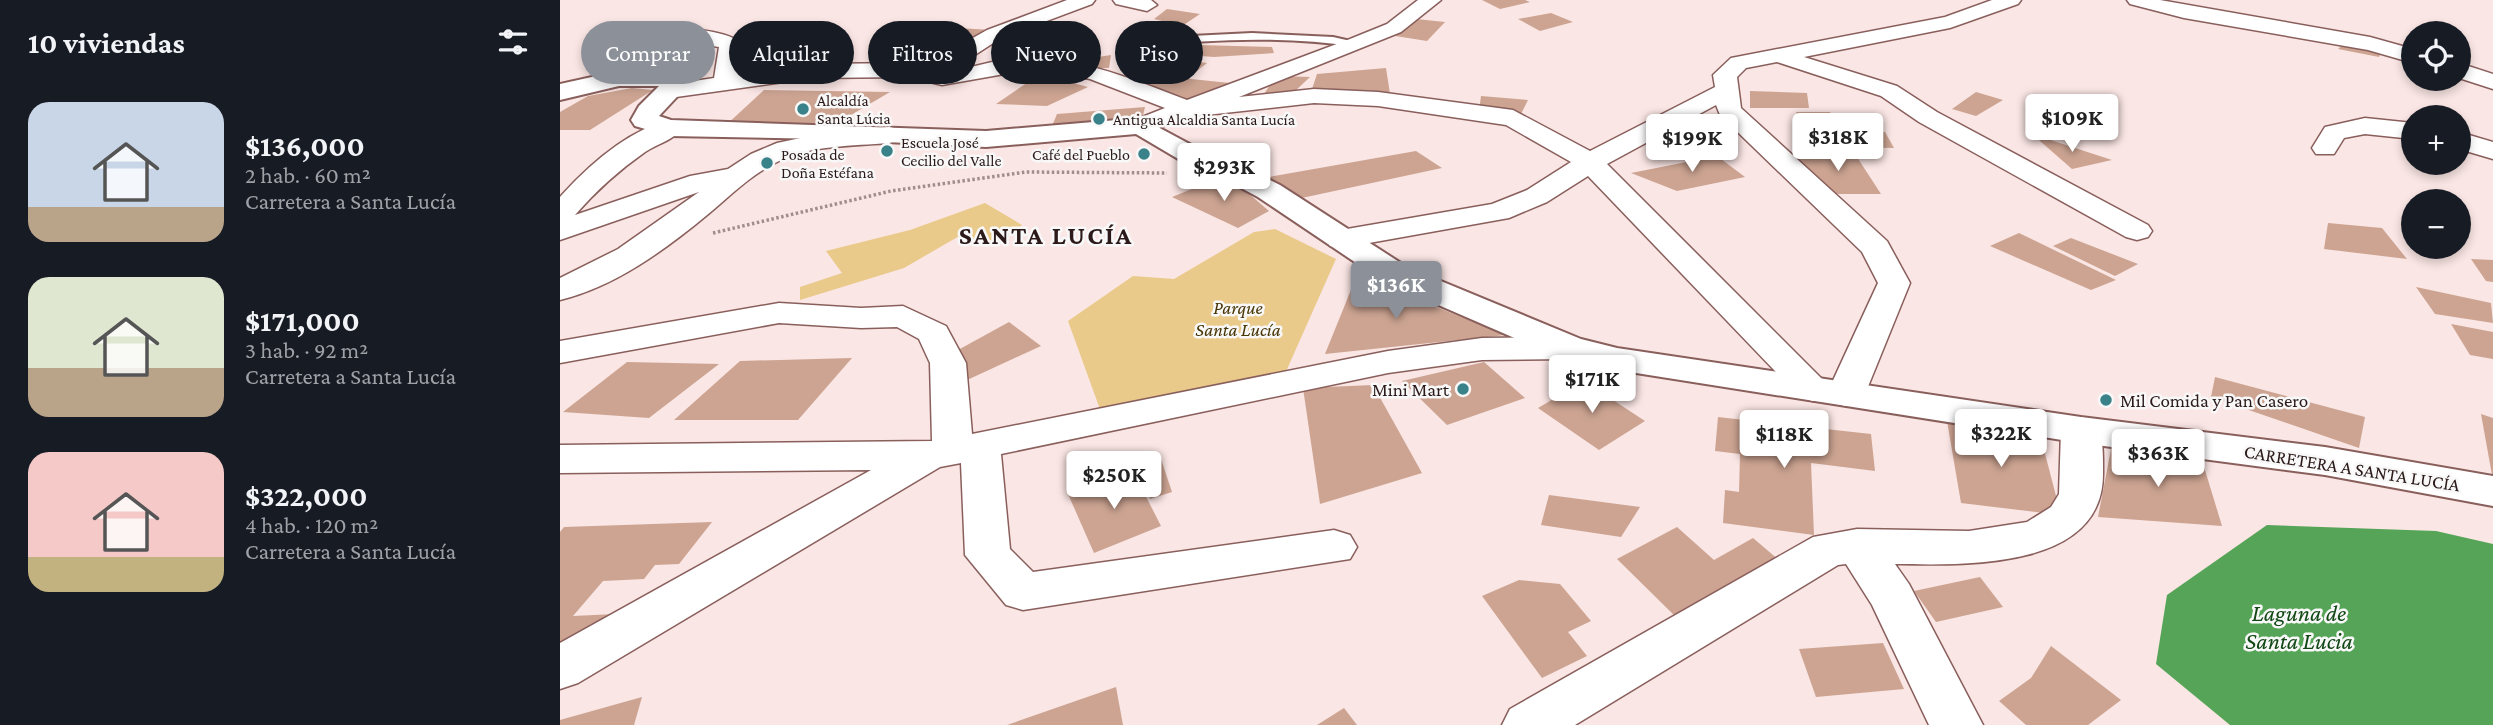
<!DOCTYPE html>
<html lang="es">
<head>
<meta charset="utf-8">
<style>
	body { margin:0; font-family:"Crimson Pro",serif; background:#242831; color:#f1f3f6; height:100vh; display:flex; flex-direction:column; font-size:26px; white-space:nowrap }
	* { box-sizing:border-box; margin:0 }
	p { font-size:23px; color:#9ea1a6 }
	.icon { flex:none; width:38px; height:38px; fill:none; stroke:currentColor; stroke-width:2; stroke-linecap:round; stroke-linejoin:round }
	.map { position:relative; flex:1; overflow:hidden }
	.drawer { display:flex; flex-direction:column; background:#171b24; width:560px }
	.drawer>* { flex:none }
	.banner { position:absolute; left:21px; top:21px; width:665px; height:63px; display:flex; gap:14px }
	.controls { position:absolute; left:1841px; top:21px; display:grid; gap:14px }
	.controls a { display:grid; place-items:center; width:70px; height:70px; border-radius:50%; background:#171b24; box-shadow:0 4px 10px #0003; font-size:35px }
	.price { position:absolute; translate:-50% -60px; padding:0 16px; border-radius:7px; background:#fff; color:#222; font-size:23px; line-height:46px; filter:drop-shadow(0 2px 4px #0008) }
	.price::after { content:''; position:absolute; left:50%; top:42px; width:21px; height:16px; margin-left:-10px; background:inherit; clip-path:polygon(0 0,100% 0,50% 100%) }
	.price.active { background:#8c9099; color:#fff }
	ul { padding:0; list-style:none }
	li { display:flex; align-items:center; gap:21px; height:175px; padding:0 28px }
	li span { display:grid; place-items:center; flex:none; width:196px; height:140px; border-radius:21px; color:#555 }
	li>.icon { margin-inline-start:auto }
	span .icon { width:84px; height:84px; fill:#fffc; stroke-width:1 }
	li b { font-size:30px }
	h2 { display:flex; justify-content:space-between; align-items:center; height:84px; padding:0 28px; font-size:30px }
	.tag { padding:0 24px; border-radius:32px; background:#171b24; box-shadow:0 4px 10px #0003; font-size:24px; line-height:63px }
	.tag.active { background:#8c9099; color:#fff }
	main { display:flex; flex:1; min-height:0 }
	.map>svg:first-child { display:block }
	.green { fill:#eaca8a }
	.water { fill:#56a457 }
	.building { fill:#cda492 }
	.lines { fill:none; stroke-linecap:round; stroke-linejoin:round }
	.lane-casing { stroke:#895f5c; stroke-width:4 }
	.street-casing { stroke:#895f5c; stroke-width:3 }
	.secondary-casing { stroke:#895f5c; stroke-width:4 }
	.path { stroke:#a18e8c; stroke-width:3.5; stroke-dasharray:2.5 2.5; stroke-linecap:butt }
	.lane { fill:#fff; fill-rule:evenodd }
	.street { fill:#fff; fill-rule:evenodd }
	.secondary { fill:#fff; fill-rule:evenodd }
	.poi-dot { fill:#3a8289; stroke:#f8f8f8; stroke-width:2.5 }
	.labels { text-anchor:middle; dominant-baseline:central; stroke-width:5; stroke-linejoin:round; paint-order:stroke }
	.far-poi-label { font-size:16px; fill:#2b1a19; stroke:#f8f8f8; text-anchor:start }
	.park-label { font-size:19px; font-style:italic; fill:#483505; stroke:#f8f8f8 }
	.poi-label { font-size:19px; fill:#2b1a19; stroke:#f8f8f8; text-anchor:end }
	.street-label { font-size:19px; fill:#2b1a19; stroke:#f8f8f8 }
	.near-water-label { font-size:24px; font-style:italic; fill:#124815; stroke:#f8f8f8 }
	.district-label { font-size:26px; font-weight:bold; letter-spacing:2px; fill:#2b1a19; stroke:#f8f8f8 }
</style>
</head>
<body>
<main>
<section class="drawer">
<h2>10 viviendas<svg class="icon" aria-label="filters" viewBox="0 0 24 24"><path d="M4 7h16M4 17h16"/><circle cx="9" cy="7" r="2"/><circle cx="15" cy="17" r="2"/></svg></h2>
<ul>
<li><span style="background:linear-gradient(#c9d6e8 75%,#b9a48a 0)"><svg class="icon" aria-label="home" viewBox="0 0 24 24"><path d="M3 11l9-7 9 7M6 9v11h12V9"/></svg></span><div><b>$136,000</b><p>2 hab. · 60 m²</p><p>Carretera a Santa Lucía</p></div></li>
<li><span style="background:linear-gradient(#dfe7d0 65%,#b9a48a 0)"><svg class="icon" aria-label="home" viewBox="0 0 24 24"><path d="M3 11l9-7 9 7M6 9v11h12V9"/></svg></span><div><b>$171,000</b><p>3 hab. · 92 m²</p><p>Carretera a Santa Lucía</p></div></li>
<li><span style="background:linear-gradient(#f6c9c9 75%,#c2b280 0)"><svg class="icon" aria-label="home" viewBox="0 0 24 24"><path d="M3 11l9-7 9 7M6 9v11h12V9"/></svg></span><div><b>$322,000</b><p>4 hab. · 120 m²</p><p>Carretera a Santa Lucía</p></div></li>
</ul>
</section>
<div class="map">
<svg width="1933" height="725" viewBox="0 0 1933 725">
	<rect width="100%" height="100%" fill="#fae6e4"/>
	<g class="green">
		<path d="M425,203L462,225L435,246L401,235L344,268L240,300V287L282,273L266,251L350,230Z"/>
		<path d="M715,229L776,259L724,376L541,412L508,321L573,276L614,279L694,232Z"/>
	</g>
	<path class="water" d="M1707,525L1876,531L1933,544V725H1670L1596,664L1607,595Z"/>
	<g class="building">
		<path d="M922,0H965L970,2L940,9Z"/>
		<path d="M607,9L640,14L622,26L594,19Z"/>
		<path d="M991,13L1013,22L980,31L958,19Z"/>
		<path d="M856,19L885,22L867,41L829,35Z"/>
		<path d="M396,28L434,30L398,52H357Z"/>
		<path d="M1786,42L1822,50L1819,57L1778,49Z"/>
		<path d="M640,45L712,47L714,53L654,57L628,55Z"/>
		<path d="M510,46L528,50L507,57L483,59Z"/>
		<path d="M590,51V59L558,62L557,53Z"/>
		<path d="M551,55L549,68H526L525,59Z"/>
		<path d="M612,58L647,63L629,77L586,73Z"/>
		<path d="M826,68L830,94L752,89L757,74Z"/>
		<path d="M480,74L528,87L487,106L436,104Z"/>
		<path d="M602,76L670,83L629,106L584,83Z"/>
		<path d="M716,76L750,77L733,93L704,94Z"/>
		<path d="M72,88L93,90L30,130H0V112L28,96Z"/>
		<path d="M204,90L330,92L274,125L164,127Z"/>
		<path d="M1190,91L1247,93L1249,108H1190Z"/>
		<path d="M1416,92L1443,100L1416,116L1392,109Z"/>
		<path d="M921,96L968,100L960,116L919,111Z"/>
		<path d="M585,107L581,124L490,131L497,114Z"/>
		<path d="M1236,112H1270L1281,129H1244Z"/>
		<path d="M1269,132H1325L1334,148L1270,147Z"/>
		<path d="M1472,134L1552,160L1512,169Z"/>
		<path d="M856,151L882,168L737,199L703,178Z"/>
		<path d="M1231,154H1295L1321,194H1269Z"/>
		<path d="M1157,156L1185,177L1117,191L1071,173Z"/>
		<path d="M659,178L688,193L709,211L678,228L612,197Z"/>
		<path d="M1768,223L1822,228L1847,259L1764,249Z"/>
		<path d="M1459,233L1556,280L1531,290L1430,246Z"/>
		<path d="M1511,238L1578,264L1555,276L1493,246Z"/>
		<path d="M1911,259L1933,260V282L1926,281Z"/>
		<path d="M797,275L946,335L765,354Z"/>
		<path d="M1856,287L1931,303L1933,323L1875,314Z"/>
		<path d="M449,322L481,346L405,381L398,350Z"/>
		<path d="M1891,324L1933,332V359L1910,355Z"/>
		<path d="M292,358L238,420H114L180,361Z"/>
		<path d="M67,362L159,364L89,418L3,412Z"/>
		<path d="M924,362L965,398L887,425L842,381Z"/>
		<path d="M1655,377L1805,417L1799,448L1651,397Z"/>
		<path d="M1024,381L1085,421L1039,450L978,408Z"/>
		<path d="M813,385L862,473L760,504L743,388Z"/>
		<path d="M1921,414L1933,418V475H1932Z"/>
		<path d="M1386,415L1482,442L1501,515L1401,503Z"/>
		<path d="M1158,417L1311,434L1315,471L1251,463L1254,535L1163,523L1165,490L1179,492L1180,454L1155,451Z"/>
		<path d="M1551,449L1641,457L1662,526L1538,517Z"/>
		<path d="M601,459L612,492L590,499L580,466Z"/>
		<path d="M573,471L601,526L534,553L508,494Z"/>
		<path d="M989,495L1080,507L1061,537L981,525Z"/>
		<path d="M152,522L119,564L95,565L84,579L43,581L13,616L77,613L0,657V532L4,527Z"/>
		<path d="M1117,527L1154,560L1193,538L1220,561L1120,621L1057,559Z"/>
		<path d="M1420,577L1443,607L1376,622L1354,591Z"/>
		<path d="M959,580L1000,584L1031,621L1008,632L1027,656L982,678L922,596Z"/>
		<path d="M1323,643L1344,689L1256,697L1239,649Z"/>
		<path d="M1491,646L1561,700L1528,725H1466L1439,701L1471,678Z"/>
		<path d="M556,687L563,725H447Z"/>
		<path d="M82,697L74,725H0V720Z"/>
		<path d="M784,708L797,725H757Z"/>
	</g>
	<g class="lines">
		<g class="lane-casing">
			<path id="lane" d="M692,33L773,37L804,44L798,47C727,36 657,39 586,46L580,43L611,37Z"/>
		</g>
		<g class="street-casing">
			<g id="street">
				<path d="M507,0H535L532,4L441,38L404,62L376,70C400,73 426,61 451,59C514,54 569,78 627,100L790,39L827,24L858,0H881L841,32L679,97L754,89L818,92L953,110L1030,151L1155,87L1153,75L1171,58L1385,17L1432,0H1461L1458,4L1390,28L1244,57L1337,86L1377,112L1588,225L1592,231L1588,237L1577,240L1566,237L1359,122L1321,96L1217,62L1186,68L1177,77L1181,108L1327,241L1350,283L1305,394L1300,402L1286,406L1272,402L1268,395L1253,401L1240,397L1028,176L987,202L949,218L781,248L770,246L766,239L770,232L781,230L932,204L967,190L1011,162L946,125L818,106L754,103L628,117L590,131H572L568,126L572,121L605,108L530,79L500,73H450L382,85L349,77L252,78L109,98L101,96L97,91L101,86L154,78L159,47L108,40L45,45L34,39C47,21 167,24 181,44L178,74L252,64L352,63L388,52L427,30ZM1156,105L1160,115L1302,252L1318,283L1270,387L1047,164Z"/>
				<path d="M553,0H591L597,5L587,11L556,4Z"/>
				<path d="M1567,0H1600L1810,37L1853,49V63L1808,50L1624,18L1570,4Z"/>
				<path d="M1899,63L1933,74V89L1899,78Z"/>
				<path d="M1805,118L1853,123V139L1805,134L1784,138L1774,154H1756L1752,148L1765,127Z"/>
				<path d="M109,120L118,123L122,128C114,140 97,144 85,152C58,171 37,190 15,215L130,176L168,169L191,154L217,143L255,135L329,127L338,129L342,135L338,141L329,143C293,146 252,145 219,161C191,174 170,196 147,215C105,250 54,287 0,300V278L58,249L139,192L0,240V197C28,166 67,131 109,120Z"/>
				<path d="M1899,132L1933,142V159L1899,149Z"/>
				<path d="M219,303L301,308L343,306L386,326L406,363L412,434L828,351L922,338L1009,337L1022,340L1027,348L1022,356L1009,359L922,360L828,373L441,454L450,549L473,572L774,530L790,535L797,547L790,559L463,610L446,605L405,555L401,463L380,467L18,683L0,689V643L311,470L0,473V445L372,441L370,363L359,339L337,327L301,328L219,323L0,363V341Z"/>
				<path d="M1521,417L1535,421C1544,435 1543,456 1543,473C1544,571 1402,565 1335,564L1349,584L1423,725H1369L1312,605L1286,564L1278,565L1015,725H942L950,709L1253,537L1297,529L1409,531L1467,522L1491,507L1499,494L1501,430L1507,421Z"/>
			</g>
		</g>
		<g class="secondary-casing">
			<path id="secondary" d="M90,70L126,79L129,84L99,116L111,120L426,131L581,118L667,164L688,169L720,185L847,267L1021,339L1057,348L1521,417L1765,447L1933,476V506L1765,475L1521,443L1057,370L996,356L823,281L698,197L668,181L647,176L576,134L426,147L267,139L109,136L75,126L71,120L79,106L99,86H59L0,100V84L59,71Z"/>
		</g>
		<path class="path" d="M153,233L331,191L466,172L607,173"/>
		<use href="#lane" class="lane"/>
		<use href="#street" class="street"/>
		<use href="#secondary" class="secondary"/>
	</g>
	<g class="poi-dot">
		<circle cx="243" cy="109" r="7"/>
		<circle cx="539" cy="119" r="7"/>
		<circle cx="327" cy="151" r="7"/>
		<circle cx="584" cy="154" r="7"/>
		<circle cx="207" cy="163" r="7"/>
		<circle cx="903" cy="389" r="7"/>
		<circle cx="1546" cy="400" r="7"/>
	</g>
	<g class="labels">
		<g class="far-poi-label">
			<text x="257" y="100">Alcaldía<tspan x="257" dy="18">Santa Lúcia</tspan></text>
			<text x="553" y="119">Antigua Alcaldia Santa Lucía</text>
			<text x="341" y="142">Escuela José<tspan x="341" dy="18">Cecilio del Valle</tspan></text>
			<text x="221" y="154">Posada de<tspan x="221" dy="18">Doña Estéfana</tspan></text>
			<text x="570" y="154" text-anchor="end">Café del Pueblo</text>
		</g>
		<g class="park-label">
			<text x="678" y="307">Parque<tspan x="678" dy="22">Santa Lucía</tspan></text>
		</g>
		<g class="poi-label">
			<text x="889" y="389">Mini Mart</text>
			<text x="1560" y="400" text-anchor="start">Mil Comida y Pan Casero</text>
		</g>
		<g class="street-label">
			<text transform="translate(1792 468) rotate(9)">CARRETERA A SANTA LUCÍA</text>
		</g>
		<g class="near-water-label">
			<text x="1739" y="612">Laguna de<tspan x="1739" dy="28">Santa Lucia</tspan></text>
		</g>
		<g class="district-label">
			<text x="486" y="235">SANTA LUCÍA</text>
		</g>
	</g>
</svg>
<div class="controls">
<a><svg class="icon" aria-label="locate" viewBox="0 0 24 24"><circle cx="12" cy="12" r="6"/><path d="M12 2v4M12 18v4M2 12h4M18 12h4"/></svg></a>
<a>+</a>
<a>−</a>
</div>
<b class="price" style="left:1512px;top:154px">$109K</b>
<b class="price" style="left:1278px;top:173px">$318K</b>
<b class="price" style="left:1132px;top:174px">$199K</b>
<b class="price" style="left:664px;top:203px">$293K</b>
<b class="price active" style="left:836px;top:321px">$136K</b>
<b class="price" style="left:1032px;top:415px">$171K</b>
<b class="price" style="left:1441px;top:469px">$322K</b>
<b class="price" style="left:1224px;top:470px">$118K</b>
<b class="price" style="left:1598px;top:489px">$363K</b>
<b class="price" style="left:554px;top:511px">$250K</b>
<div class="banner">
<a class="tag active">Comprar</a>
<a class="tag">Alquilar</a>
<a class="tag">Filtros</a>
<a class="tag">Nuevo</a>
<a class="tag">Piso</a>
</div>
</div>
</main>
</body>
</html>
